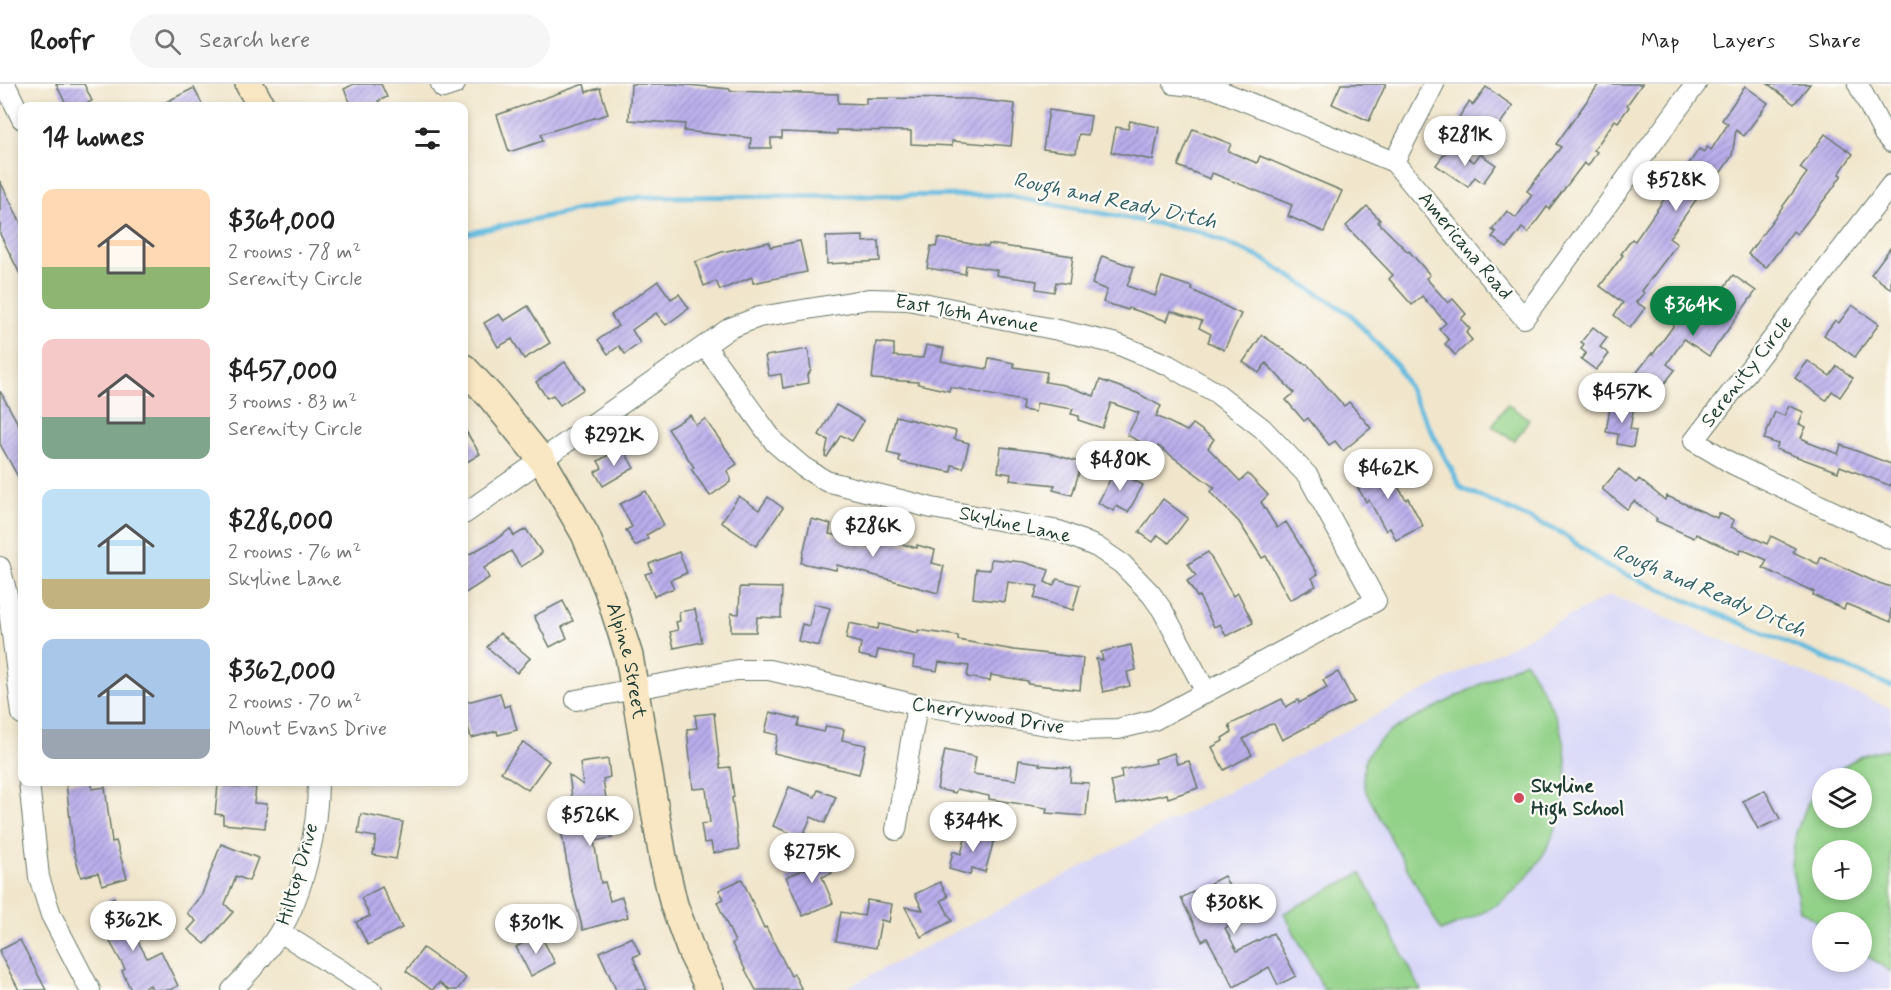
<!DOCTYPE html>
<html lang="en">
<head>
<meta charset="utf-8">
<style>
	body { margin:0; font-family:Mynerve,sans-serif; background:#f6f6f6; color:#222; height:100vh; display:flex; flex-direction:column; font-size:22px; white-space:nowrap }
	* { box-sizing:border-box; margin:0 }
	p { font-size:20px; color:#767676 }
	.icon { flex:none; width:33px; height:33px; fill:none; stroke:currentColor; stroke-width:2; stroke-linecap:round; stroke-linejoin:round }
	.map { position:relative; flex:1; overflow:hidden }
	.panel { position:absolute; left:18px; top:18px; width:450px; height:684px; display:flex; flex-direction:column; background:#fff; border-radius:12px; box-shadow:0 3px 9px #0003 }
	.panel>* { flex:none }
	.fabs { position:absolute; left:1812px; top:684px; display:grid; gap:12px }
	.fabs a { display:grid; place-items:center; width:60px; height:60px; border-radius:50%; background:#fff; box-shadow:0 3px 9px #0003; font-size:30px }
	.price { position:absolute; translate:-50% -51px; padding:0 14px; border-radius:21px; background:#fff; color:#222; font-size:20px; line-height:39px; filter:drop-shadow(0 2px 3px #0008) }
	.price::after { content:''; position:absolute; left:50%; top:36px; width:18px; height:14px; margin-left:-9px; background:inherit; clip-path:polygon(0 0,100% 0,50% 100%) }
	.price.selected { background:#0b8043; color:#fff }
	ul { padding:0; list-style:none }
	li { display:flex; align-items:center; gap:18px; height:150px; padding:0 24px }
	li span { display:grid; place-items:center; flex:none; width:168px; height:120px; border-radius:12px; color:#555 }
	li>.icon { margin-inline-start:auto }
	span .icon { width:72px; height:72px; fill:#fffc; stroke-width:1 }
	li b { font-size:26px }
	h2 { display:flex; justify-content:space-between; align-items:center; height:72px; padding:0 24px; font-size:26px }
	header { display:flex; align-items:center; gap:36px; box-sizing:border-box; height:84px; padding:0 30px; background:#fff; border-bottom:2px solid #e0e0e0 }
	header strong { font-size:28px }
	nav { display:flex; gap:33px; margin-inline-start:auto; font-size:21px }
	.search { width:420px; height:54px; background:#f6f6f6; display:flex; align-items:center; gap:15px; box-sizing:border-box; padding:0 21px; border-radius:33px; color:#767676; font-size:22px }
	.map>svg:first-child { display:block }
	.built { fill:#d8d7f8; fill-rule:evenodd }
	.green { fill:#92d188; stroke:#58875e; stroke-width:1.5; fill-rule:evenodd }
	.lines { fill:none; stroke-linecap:round; stroke-linejoin:round }
	.stream { stroke:#61badf; stroke-width:5 }
	.building { fill:url(#building-hatch) }
	.street-casing { stroke:#687869; stroke-width:22 }
	.secondary-casing { stroke:#687869; stroke-width:30 }
	.street { stroke:#fff; stroke-width:20 }
	.secondary { stroke:#f9e7c3; stroke-width:27 }
	.poi-dot { fill:#d1495b; stroke:#fdfcf7; stroke-width:2 }
	.labels { text-anchor:middle; dominant-baseline:central; stroke-width:4.5; stroke-linejoin:round; paint-order:stroke }
	.street-label { font-size:20px; fill:#1f3d34; stroke:#fdfcf7 }
	.poi-label { font-size:20px; font-weight:bold; fill:#1f3d34; stroke:#fdfcf7; text-anchor:start }
	.water-label { font-size:21px; font-style:italic; fill:#336267; stroke:#fdfcf7 }
</style>
</head>
<body>
<header>
<strong>Roofr</strong>
<div class="search"><svg class="icon" aria-label="search" viewBox="0 0 24 24"><circle cx="10" cy="10" r="6"/><path d="M15 15l6 6"/></svg>Search here</div>
<nav><a>Map</a><a>Layers</a><a>Share</a></nav>
</header>
<div class="map">
<svg width="1891" height="906" viewBox="0 0 1891 906">
	<defs>
		<pattern id="building-hatch" width="6" height="6" patternUnits="userSpaceOnUse" patternTransform="scale(1.5)"><rect width="6" height="6" fill="#baadec"/><path d="M-1 1l2-2M0 6l6-6M5 7l2-2" fill="none" stroke="#978ec0"/></pattern>
	</defs>
	<rect width="100%" height="100%" fill="#fdfcf7"/>
	<filter id="ink" filterUnits="userSpaceOnUse"><feTurbulence type="fractalNoise" baseFrequency=".0167" numOctaves="2"/><feDisplacementMap in="SourceGraphic" scale="12" xChannelSelector="R" yChannelSelector="G"/><feConvolveMatrix kernelMatrix="1 2 1 2 8 2 1 2 1" color-interpolation-filters="sRGB"/></filter>
	<filter id="wash" filterUnits="userSpaceOnUse"><feTurbulence type="fractalNoise" baseFrequency=".008" numOctaves="4" result="noise"/><feDisplacementMap in="SourceGraphic" scale="24" xChannelSelector="R" yChannelSelector="G"/><feGaussianBlur stdDeviation="1.35" result="paint"/><feColorMatrix in="noise" values="0 0 0 0 0 0 0 0 0 0 0 0 0 0 0 0 0 1.4 0 .05"/><feComposite in="paint" operator="in"/></filter>
	<g filter="url(#wash)">
		<rect width="100%" height="100%" fill="#f1e6cc"/>
		<path class="built" d="M1610,511L1891,624V906H842ZM1822,694H1862V734H1822ZM1822,766H1862V806H1822ZM1822,838H1862V878H1822Z"/>
		<g class="green">
			<path d="M1507,320L1529,335L1515,357L1492,342Z"/>
			<path d="M1525,577C1536,595 1548,614 1556,633C1582,699 1557,774 1502,817C1485,830 1461,838 1441,847L1367,710C1357,678 1368,663 1394,645Z"/>
			<path d="M1891,665V888L1862,868V838H1822V841L1800,826L1791,780L1796,749L1808,718L1822,700V734H1862V694H1828C1850,677 1862,668 1891,665ZM1862,766V806H1822V766Z"/>
			<path d="M1361,789L1421,906H1324L1284,829Z"/>
		</g>
		<g class="lines">
			<path class="stream" d="M464,150L640,113L1004,111L1201,148L1263,175L1350,230L1398,283L1461,404L1560,448L1608,483L1891,602"/>
		</g>
		<g id="blocks">
			<g class="building">
				<path d="M56,0H84L92,17L81,22H67Z"/>
				<path d="M354,0H381L387,13L378,17L381,22H352L344,5Z"/>
				<path d="M584,0L586,8L600,4L608,30L541,50L543,57L509,68L497,31Z"/>
				<path d="M631,0H676L730,5V7L838,10V19L866,20V14L972,15L1015,20L1011,62L952,57V62L911,60V47L837,46V50L782,48V54H771V64H750L751,54L684,47L685,40L629,36Z"/>
				<path d="M1341,0H1386L1369,37L1332,20Z"/>
				<path d="M1599,0H1642L1627,21L1629,23L1618,38L1615,36L1594,66L1597,68L1588,82L1584,79L1549,125L1547,123L1528,149L1522,144L1507,164L1492,153L1496,148L1492,146L1507,127L1516,134L1532,111L1527,107L1561,63L1556,60Z"/>
				<path d="M1768,0H1810L1794,20Z"/>
				<path d="M1745,2L1768,19L1744,52L1736,46L1732,72L1719,91L1715,89L1669,154L1677,160L1642,207L1644,209L1636,218L1645,224L1630,244L1614,231L1623,219L1600,202L1623,171L1621,170L1632,155L1635,157L1699,65L1704,68L1707,63L1711,66L1728,40L1722,36Z"/>
				<path d="M1486,3L1513,22L1489,55L1459,33L1469,18L1473,21Z"/>
				<path d="M194,4L203,22H158Z"/>
				<path d="M1049,26L1091,32L1088,51L1079,50L1076,69L1043,65Z"/>
				<path d="M1130,37L1159,43L1153,76L1111,68L1116,43L1128,45Z"/>
				<path d="M1193,45L1231,60L1228,67L1257,79L1260,72L1342,107L1324,148L1288,132L1292,121L1212,89L1210,95L1178,82Z"/>
				<path d="M1825,50L1853,70L1839,90L1842,91L1831,107L1797,150L1793,147L1766,184L1748,170L1807,89L1800,84Z"/>
				<path d="M1450,62L1474,78L1480,70L1496,81L1483,99L1475,93L1468,103L1436,81Z"/>
				<path d="M0,97L22,141V194L0,150Z"/>
				<path d="M1367,122L1380,136L1378,138L1408,168L1409,167L1430,191L1426,194L1448,219L1453,215L1466,230L1461,235L1470,245L1466,249L1472,256L1455,271L1445,260L1449,256L1439,245L1446,239L1422,212L1412,221L1389,195L1393,191L1346,142Z"/>
				<path d="M863,152V158L879,157L880,177L827,180L826,153Z"/>
				<path d="M938,154L988,163L989,160L1073,172L1069,200L1056,198L1054,208L1036,205L1037,197L996,191L997,186L966,181L965,190L927,184L931,162L936,163Z"/>
				<path d="M800,157L807,188L753,199L752,193L720,206L716,197L704,202L695,178L722,168L769,158L770,163Z"/>
				<path d="M1891,163V205L1871,190Z"/>
				<path d="M1102,172L1134,183L1127,202L1155,212L1162,193L1192,203V206L1241,230L1224,266L1208,258L1211,250L1199,244L1202,237L1171,227L1167,237L1129,224L1128,226L1103,218L1107,206L1092,200Z"/>
				<path d="M1733,191L1756,207L1709,272L1684,255L1667,280L1675,286L1650,318L1627,301L1652,269L1653,270L1679,234L1685,238L1688,233L1698,240Z"/>
				<path d="M658,197L671,215L679,210L689,224L666,241L656,229L632,246L640,259L625,270L619,262L608,270L598,256L618,242L611,231Z"/>
				<path d="M1852,221L1879,240L1855,273L1824,251L1835,236L1839,239Z"/>
				<path d="M528,222L550,259L524,275L512,255L498,263L484,239L499,230L504,237Z"/>
				<path d="M1593,243L1607,254L1600,263L1609,270L1596,286L1581,275L1586,269L1581,265L1584,260L1581,258Z"/>
				<path d="M1262,251L1306,281L1307,280L1344,322L1349,318L1371,344L1343,367L1335,357L1329,361L1308,334L1304,337L1286,316L1294,309L1266,279L1259,289L1243,278Z"/>
				<path d="M876,258L894,260V272L923,274L926,261L944,264L941,277L955,280L987,285L989,274L1014,279V283L1047,288L1045,298L1064,301L1094,312L1100,296L1137,309L1161,322L1156,332L1187,347L1193,340L1214,355L1208,364L1240,397L1248,390L1268,411L1261,418L1277,444L1286,438L1318,490L1312,494L1316,502L1290,516L1266,472L1262,474L1239,438L1210,408L1215,404L1158,362L1156,366L1127,351L1139,329L1111,319L1102,344L1078,336L1079,332L1071,330L1073,325L1037,319L1035,328L1022,326L1023,317L950,303L949,307L918,300V298L872,295Z"/>
				<path d="M808,265L811,286L808,291L809,299L783,304L781,290L769,292L765,272Z"/>
				<path d="M1808,277L1830,292L1837,282L1853,294L1840,313L1832,307L1826,316L1795,294Z"/>
				<path d="M565,278L584,305L560,321L553,311L547,314L536,298Z"/>
				<path d="M0,307L22,347V400L0,360Z"/>
				<path d="M1615,319L1634,322L1630,345L1636,346L1633,363L1617,360L1618,350L1606,348L1610,323H1614Z"/>
				<path d="M836,321L864,337L852,357L841,351L827,373L825,372L828,356L819,351Z"/>
				<path d="M1789,322L1804,328L1799,340L1806,343L1801,354L1808,357L1807,358L1838,370L1841,361L1891,380V402L1840,382L1838,388L1776,365L1778,360L1764,355L1775,328L1784,332Z"/>
				<path d="M690,331L696,341L705,335L737,380L727,387L730,393V398L710,412L691,385L694,383L668,345Z"/>
				<path d="M896,332L956,347L954,355L969,359L963,384L952,381L951,388L899,378L900,372L887,369Z"/>
				<path d="M464,344L480,370L464,380Z"/>
				<path d="M622,363L634,384L603,402L595,388L602,384L598,377Z"/>
				<path d="M1001,363L1049,369L1082,379L1072,411L1053,406L1055,401L1010,396L1011,390L998,388Z"/>
				<path d="M1380,373L1406,416L1408,414L1423,442L1396,456L1390,444L1386,447L1369,416L1366,418L1357,402L1366,397L1359,386Z"/>
				<path d="M1619,385L1636,399L1639,395L1665,416L1667,412L1717,434L1719,429L1734,436L1731,443L1767,460L1771,452L1795,464L1793,468L1818,480L1821,473L1873,497L1891,503V538L1846,520L1844,525L1813,511L1814,508L1763,484L1767,476L1741,465L1739,470L1696,450L1694,454L1656,437L1657,435L1634,417L1627,425L1602,405Z"/>
				<path d="M1115,386L1143,401L1128,428L1116,422L1114,427L1098,419Z"/>
				<path d="M646,407L664,441L646,451L648,455L635,462L626,446L632,443L620,420Z"/>
				<path d="M739,412L759,426L768,413L783,424L756,462L721,438Z"/>
				<path d="M1163,415L1188,434L1169,459L1158,451L1153,458L1139,448Z"/>
				<path d="M811,435L831,440L829,450L843,453L842,456L876,465L879,454L917,464V461L935,466L932,479L944,482L938,509L837,481L836,486L801,479Z"/>
				<path d="M510,445L514,452L526,445L542,469L521,483L511,467L484,484L489,494L464,510V473L495,456Z"/>
				<path d="M679,468L687,489L670,496L674,504L654,512L645,490L652,488L649,480Z"/>
				<path d="M1208,468L1233,512L1238,509L1253,539L1226,552L1220,540L1214,543L1199,512L1197,513L1187,497L1196,492L1188,480Z"/>
				<path d="M991,475L1023,478L1049,486L1045,498L1053,502L1057,495L1080,501L1073,526L1034,514L1038,502L1008,498L1005,518L973,514L976,485L990,486Z"/>
				<path d="M740,503L782,504L781,534L757,533L756,548H731V529L739,530Z"/>
				<path d="M563,517L573,537L562,543L567,554L550,563L534,532Z"/>
				<path d="M814,520L830,524L819,562L798,557L802,540L809,542Z"/>
				<path d="M695,525L702,558L674,564L670,548L678,546L676,538L680,537L679,528Z"/>
				<path d="M849,539L878,545L879,540L918,549V546L958,552V556L1014,566L1083,574L1080,606L1028,600V597L991,591L990,597L967,593L969,582L939,578L937,587L913,583L914,573L878,566L876,575L859,571L861,559L846,555Z"/>
				<path d="M500,549L530,574L517,589L487,563Z"/>
				<path d="M1131,561L1136,586L1127,588L1130,602L1103,608L1096,575L1103,576L1101,568Z"/>
				<path d="M1338,588L1354,618L1282,656L1274,640L1268,641L1243,655L1252,671L1224,686L1212,663L1223,657L1222,654L1232,648L1229,641L1282,615L1286,623L1298,616L1299,619L1327,604L1323,596Z"/>
				<path d="M500,609L504,623L510,621L517,646L498,651L497,647L471,654L464,628V619Z"/>
				<path d="M770,628L800,635L798,642L824,648L826,642L844,645L842,656L866,661L859,690L774,669L778,651L765,648Z"/>
				<path d="M714,629L720,684L730,683L734,713L732,714L739,765L713,769L711,758L704,759L701,740L710,739L706,704L693,705L687,645L697,644L695,631Z"/>
				<path d="M523,658L549,677L528,706L501,688Z"/>
				<path d="M945,666L976,673L973,690L1016,696L1019,676L1040,679L1039,681L1071,684L1070,698L1089,699L1086,732L1046,729L1047,724L989,715V712L957,705L955,709L937,705Z"/>
				<path d="M1174,669L1177,680L1189,677L1198,704L1168,714L1167,710L1116,721L1111,697L1122,694L1121,686L1156,679L1155,675Z"/>
				<path d="M608,675L610,693L603,695L612,754L594,757L601,799L605,798L610,817L622,813L628,833L583,846L570,798L561,745L576,743L569,691L583,701L580,679Z"/>
				<path d="M66,698H92V705L105,703L112,758L116,757L127,794L102,801L98,789L81,793L73,764Z"/>
				<path d="M218,701L256,704L254,719L267,720L265,744L223,740V731L215,730Z"/>
				<path d="M789,703L815,713L818,706L836,713L825,739L811,733L802,754L773,742Z"/>
				<path d="M1765,706L1780,735L1758,745L1743,717Z"/>
				<path d="M361,730L403,738L396,775L373,771L376,753L358,750Z"/>
				<path d="M968,745L995,752L985,788L972,784L970,791L949,785L953,767L961,770Z"/>
				<path d="M221,760L258,774L249,797L236,792L225,820L233,828L205,860L188,846L196,837L187,829L202,810Z"/>
				<path d="M822,764L832,789L822,793L833,819L803,832L786,793L810,783L807,771Z"/>
				<path d="M1224,792L1245,833L1225,844L1237,867L1273,849L1296,892L1278,901L1269,883L1234,903L1207,854L1202,857L1181,814Z"/>
				<path d="M742,795L764,844L766,843L791,892L794,890L802,906H756L747,889L732,860L735,858L717,818L724,815L719,806Z"/>
				<path d="M940,798L948,813L941,816L952,837L921,853L905,823L923,826L915,810Z"/>
				<path d="M382,803L402,844L368,861L356,838L370,832L361,814Z"/>
				<path d="M114,813L147,874L161,867L178,902L170,906H152L150,901L141,906H131L122,887L125,885L92,825Z"/>
				<path d="M867,816L892,820L889,838L881,836L876,864L836,857L841,828L864,832Z"/>
				<path d="M540,850L555,879L531,892L516,863Z"/>
				<path d="M632,853L640,870L633,873L647,906H616L599,868Z"/>
				<path d="M20,856L46,906H19L0,870V866Z"/>
				<path d="M423,864L466,894L457,906H449L439,899L432,906L406,887Z"/>
			</g>
		</g>
	</g>
	<g filter="url(#ink)">
		<use href="#blocks" fill-opacity="0" stroke="#687869" stroke-width="1.5"/>
		<g class="lines">
			<g class="street-casing">
				<g id="street">
					<path d="M5,0L22,35"/>
					<path d="M441,0L443,4L455,0"/>
					<path d="M1174,0L1213,4L1394,78L1524,234L1696,0"/>
					<path d="M1858,0L1884,50L1891,58"/>
					<path d="M1394,78L1434,0"/>
					<path d="M1891,101L1694,357L1733,380L1891,455"/>
					<path d="M705,262L775,359L803,383L826,397L932,424L1059,447L1097,463L1122,480L1151,510L1163,527L1206,608"/>
					<path d="M464,430L730,244L759,233L869,215L908,216L1058,246L1117,260L1168,281L1215,308L1262,344L1308,392L1376,517L1154,636L1118,645L1080,646L917,621L769,586H737L576,616"/>
					<path d="M0,483L7,510L22,630"/>
					<path d="M29,698L39,793L51,831L90,906"/>
					<path d="M896,746L917,621"/>
					<path d="M280,848L372,906"/>
					<path d="M232,906C249,889 266,870 279,849C304,809 318,744 318,698"/>
				</g>
			</g>
			<g class="secondary-casing">
				<g id="secondary">
					<path d="M249,0L261,22"/>
					<path id="s1" d="M464,284L491,313L542,376L585,450L608,506L629,572L663,774L674,821L691,867L710,906"/>
				</g>
			</g>
			<use href="#street" class="street"/>
			<use href="#secondary" class="secondary"/>
		</g>
	</g>
	<circle class="poi-dot" cx="1519" cy="714" r="6"/>
	<g class="labels">
		<g class="street-label">
			<text transform="translate(1465 162) rotate(50)">Americana Road</text>
			<text transform="translate(967 230) rotate(10)">East 16th Avenue</text>
			<text transform="translate(1747 288) rotate(-52)">Serenity Circle</text>
			<text transform="translate(1015 441) rotate(12)">Skyline Lane</text>
			<text stroke="none"><textPath href="#s1" startOffset="340">Alpine Street</textPath></text>
			<text transform="translate(988 632) rotate(9)">Cherrywood Drive</text>
			<text transform="translate(298 790) rotate(-74)">Hilltop Drive</text>
		</g>
		<g class="poi-label">
			<text x="1531" y="702">Skyline<tspan x="1531" dy="23">High School</tspan></text>
		</g>
		<g class="water-label">
			<text transform="translate(1115 117) rotate(12)">Rough and Ready Ditch</text>
			<text transform="translate(1709 507) rotate(23)">Rough and Ready Ditch</text>
		</g>
	</g>
</svg>
<div class="fabs">
<a><svg class="icon" aria-label="layers" viewBox="0 0 24 24"><path d="M12 4l9 5-9 5-9-5zM3 14l9 5 9-5"/></svg></a>
<a>+</a>
<a>−</a>
</div>
<b class="price" style="left:1465px;top:83px">$281K</b>
<b class="price" style="left:1676px;top:128px">$528K</b>
<b class="price selected" style="left:1693px;top:253px">$364K</b>
<b class="price" style="left:1622px;top:340px">$457K</b>
<b class="price" style="left:614px;top:383px">$292K</b>
<b class="price" style="left:1120px;top:408px">$480K</b>
<b class="price" style="left:1388px;top:416px">$462K</b>
<b class="price" style="left:873px;top:474px">$286K</b>
<b class="price" style="left:590px;top:763px">$526K</b>
<b class="price" style="left:973px;top:769px">$344K</b>
<b class="price" style="left:812px;top:800px">$275K</b>
<b class="price" style="left:1234px;top:851px">$308K</b>
<b class="price" style="left:133px;top:868px">$362K</b>
<b class="price" style="left:536px;top:871px">$301K</b>
<section class="panel">
<h2>14 homes<svg class="icon" aria-label="filters" viewBox="0 0 24 24"><path d="M4 7h16M4 17h16"/><circle cx="9" cy="7" r="2"/><circle cx="15" cy="17" r="2"/></svg></h2>
<ul>
<li><span style="background:linear-gradient(#ffd9b3 65%,#8fb573 0)"><svg class="icon" aria-label="home" viewBox="0 0 24 24"><path d="M3 11l9-7 9 7M6 9v11h12V9"/></svg></span><div><b>$364,000</b><p>2 rooms · 78 m²</p><p>Serenity Circle</p></div></li>
<li><span style="background:linear-gradient(#f6c9c9 65%,#7fa58c 0)"><svg class="icon" aria-label="home" viewBox="0 0 24 24"><path d="M3 11l9-7 9 7M6 9v11h12V9"/></svg></span><div><b>$457,000</b><p>3 rooms · 83 m²</p><p>Serenity Circle</p></div></li>
<li><span style="background:linear-gradient(#bfe0f5 75%,#c2b280 0)"><svg class="icon" aria-label="home" viewBox="0 0 24 24"><path d="M3 11l9-7 9 7M6 9v11h12V9"/></svg></span><div><b>$286,000</b><p>2 rooms · 76 m²</p><p>Skyline Lane</p></div></li>
<li><span style="background:linear-gradient(#a9c7e8 75%,#9aa5b1 0)"><svg class="icon" aria-label="home" viewBox="0 0 24 24"><path d="M3 11l9-7 9 7M6 9v11h12V9"/></svg></span><div><b>$362,000</b><p>2 rooms · 70 m²</p><p>Mount Evans Drive</p></div></li>
</ul>
</section>
</div>
</body>
</html>
